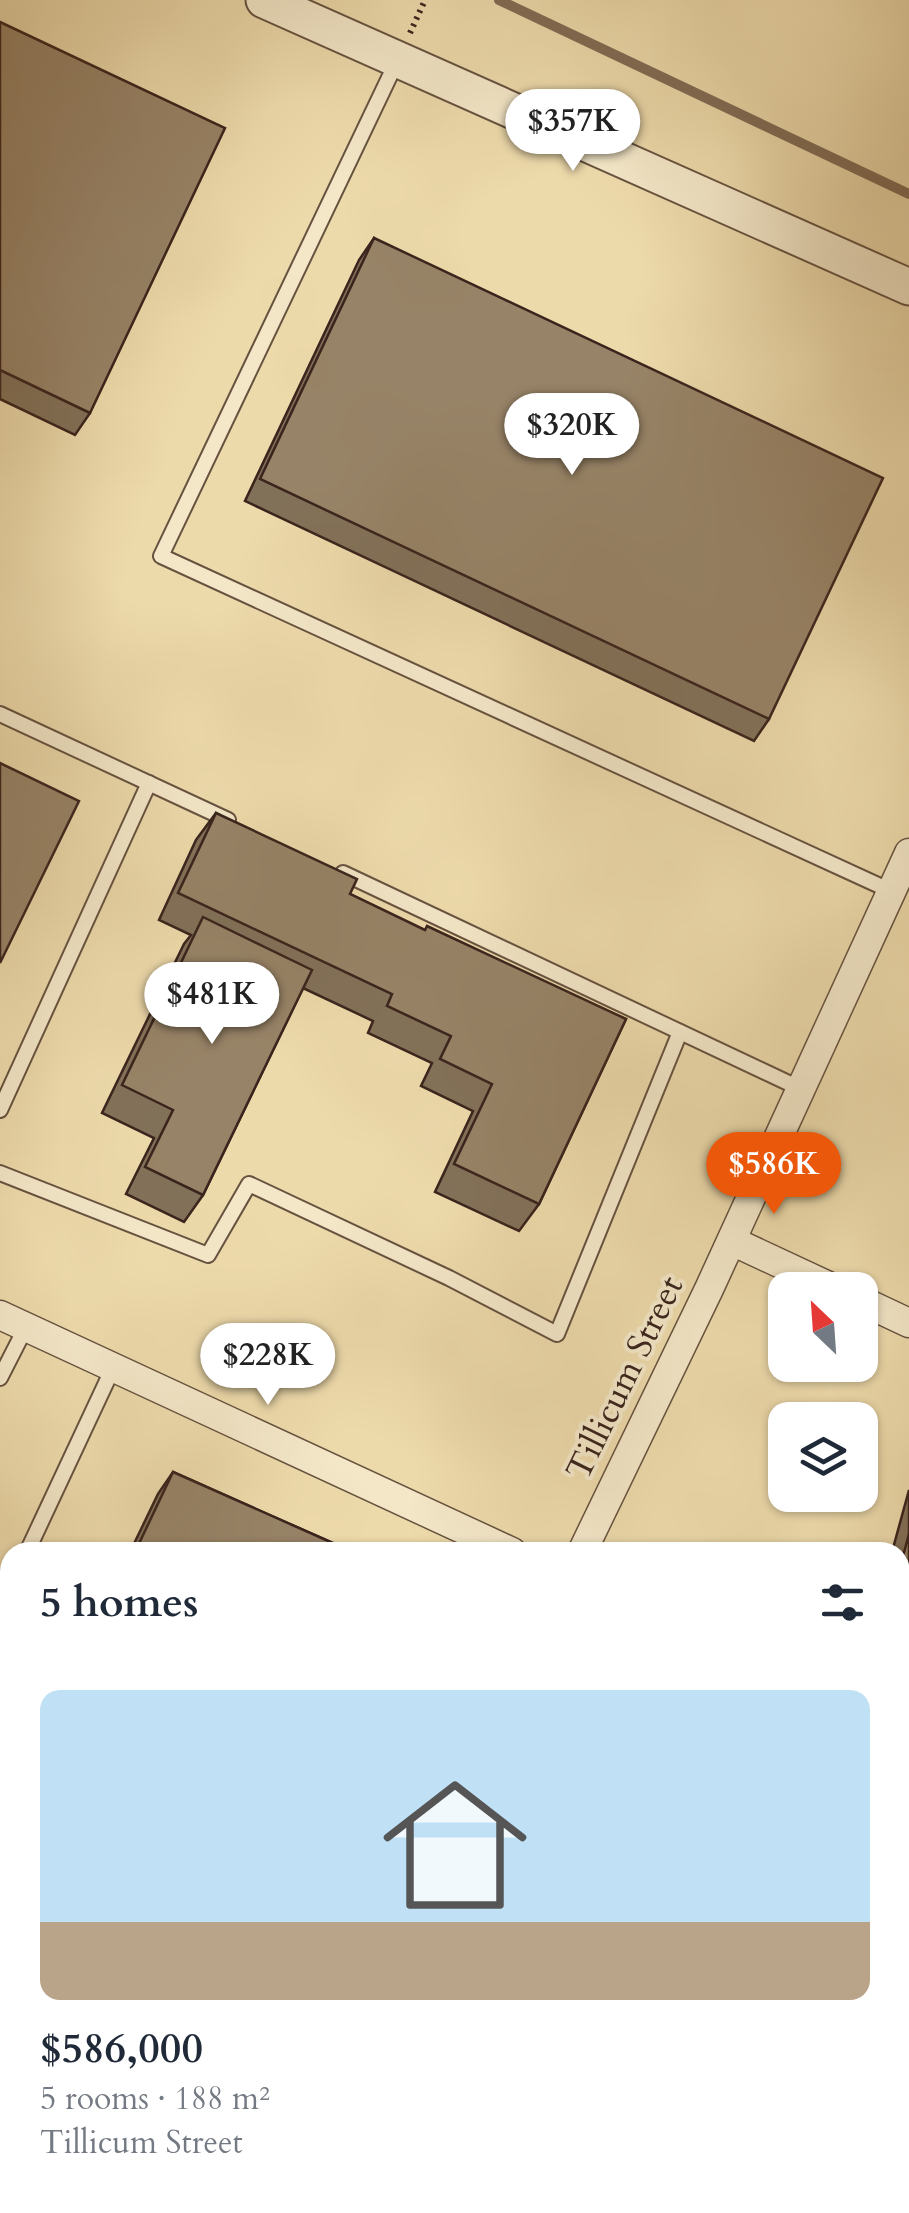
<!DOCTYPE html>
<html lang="en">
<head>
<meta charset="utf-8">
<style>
	body { margin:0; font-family:Cardo,serif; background:#f6f6f7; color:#1f2937; height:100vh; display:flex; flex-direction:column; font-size:38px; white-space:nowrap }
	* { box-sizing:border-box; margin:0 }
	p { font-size:32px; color:#747a83 }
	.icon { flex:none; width:55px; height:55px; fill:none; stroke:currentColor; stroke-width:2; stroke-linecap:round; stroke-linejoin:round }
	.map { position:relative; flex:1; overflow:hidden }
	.details { position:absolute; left:0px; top:1542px; width:910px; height:672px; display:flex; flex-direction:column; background:#fff; border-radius:30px 30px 0 0; box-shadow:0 2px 8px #0004 }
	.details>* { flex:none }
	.needle { width:65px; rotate:335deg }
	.buttons { position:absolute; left:768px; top:1272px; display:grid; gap:20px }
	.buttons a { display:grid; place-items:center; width:110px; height:110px; border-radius:20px; background:#fff; box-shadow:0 2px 8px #0004; font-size:50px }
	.price { position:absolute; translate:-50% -85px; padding:0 22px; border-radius:35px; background:#fff; color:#222; font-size:32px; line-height:65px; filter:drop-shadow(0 2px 5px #0008) }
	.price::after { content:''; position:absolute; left:50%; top:60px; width:30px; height:22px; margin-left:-15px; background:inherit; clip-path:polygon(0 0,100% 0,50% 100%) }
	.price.selected { background:#ea580c; color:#fff }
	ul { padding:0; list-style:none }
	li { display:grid; align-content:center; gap:20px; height:530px; padding:0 40px }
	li+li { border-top:2px solid #e0e1e3 }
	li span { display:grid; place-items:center; height:310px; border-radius:20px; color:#555 }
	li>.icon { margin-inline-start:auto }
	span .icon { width:180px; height:180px; fill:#fffc; stroke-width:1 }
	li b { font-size:42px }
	h2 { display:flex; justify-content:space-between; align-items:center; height:120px; padding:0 40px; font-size:42px }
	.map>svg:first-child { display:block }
	.green { fill:#cfbb93; stroke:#847058; stroke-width:2.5 }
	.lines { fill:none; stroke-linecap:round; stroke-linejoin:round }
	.stream { stroke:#816c55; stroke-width:10 }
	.service-casing { stroke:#675240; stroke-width:18 }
	.minor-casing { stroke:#675240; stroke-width:31 }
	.tertiary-casing { stroke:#675240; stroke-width:39 }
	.path { stroke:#3a241d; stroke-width:6; stroke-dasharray:2.5 5; stroke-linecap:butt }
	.service { stroke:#f3e7c8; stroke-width:14 }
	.minor { stroke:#f3e7c8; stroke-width:28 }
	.tertiary { stroke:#f3e7c8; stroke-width:35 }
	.wall { fill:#827159; stroke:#3a241d; stroke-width:2.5 }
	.shaded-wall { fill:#6a5c48; stroke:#3a241d; stroke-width:2.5 }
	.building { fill:#978367; stroke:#3a241d; stroke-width:2.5 }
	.labels { text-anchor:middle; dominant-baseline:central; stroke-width:8; stroke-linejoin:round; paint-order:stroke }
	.street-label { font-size:35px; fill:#3a241d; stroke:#f3e7c8 }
</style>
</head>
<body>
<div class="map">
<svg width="909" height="2213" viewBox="0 0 909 2213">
	<rect width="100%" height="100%" fill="#eddaab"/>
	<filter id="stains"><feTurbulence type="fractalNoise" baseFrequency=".002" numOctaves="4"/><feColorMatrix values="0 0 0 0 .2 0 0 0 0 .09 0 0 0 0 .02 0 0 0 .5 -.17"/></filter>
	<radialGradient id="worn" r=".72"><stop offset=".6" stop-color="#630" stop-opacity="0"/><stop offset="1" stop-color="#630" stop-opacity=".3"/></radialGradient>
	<path class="green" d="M0,2108L10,2113V2205H201L218,2213H0Z"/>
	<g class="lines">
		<path class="stream" d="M499,0L909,194"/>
		<g class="service-casing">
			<g id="service">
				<path d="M397,61L161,556L891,891"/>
				<path d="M0,714L228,820"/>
				<path d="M343,873L799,1088"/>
				<path d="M0,1110L149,783"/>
				<path d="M0,1173L208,1255L249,1184L449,1278L557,1334L680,1032"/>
				<path d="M0,1378L26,1327"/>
				<path d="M27,1552L113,1368"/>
				<path d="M0,1611L10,1590"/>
			</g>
		</g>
		<g class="minor-casing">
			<g id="minor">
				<path d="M732,1241L837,1290"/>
				<path d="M860,1300L909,1323"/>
				<path d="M0,1315L512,1552"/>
				<path d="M582,1552L709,1289L909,853"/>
				<path d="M307,2205L308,2213"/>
			</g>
		</g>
		<g class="tertiary-casing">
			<path id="tertiary" d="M264,0L909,287"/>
		</g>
		<g class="path">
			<path d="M410,33L425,0"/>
			<path d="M0,2165L10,2170"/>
			<path d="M89,2205L107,2213"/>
			<path d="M391,2213L417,2205"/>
		</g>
		<use href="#service" class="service"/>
		<use href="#minor" class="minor"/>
		<use href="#tertiary" class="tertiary"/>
	</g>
	<g class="wall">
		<path d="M0,22L90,413L75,435L0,399Z"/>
		<path d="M374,238L769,719L754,741L245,501L359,260Z"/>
		<path d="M216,813L350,894L424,930L626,1019L539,1204L519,1231L435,1192L473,1111L421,1086L432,1063L368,1033L373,1021L303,988L203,1195L184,1222L126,1194L154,1138L102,1113L184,944L191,935L159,920L196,840Z"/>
		<path d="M173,1472L353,1552H130L158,1494Z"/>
		<path d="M909,1490V2199L900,2197V1552H892Z"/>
		<path d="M10,1846V2082L0,2078V1866Z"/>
	</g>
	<g class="shaded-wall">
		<path d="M900,1583L909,1585L900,1601Z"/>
		<path d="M902,1614L909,1615V1648L900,1646V1617Z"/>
		<path d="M900,2171L909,2173V2199L900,2197Z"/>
	</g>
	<g class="building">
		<path d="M0,22L225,128L90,413L0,370Z"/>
		<path d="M374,238L883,478L769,719L260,479Z"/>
		<path d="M0,763L79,801L0,963Z"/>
		<path d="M216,813L357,879L350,894L425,930L427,926L626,1019L539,1204L454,1164L492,1084L440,1059L451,1036L387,1006L392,994L178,893Z"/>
		<path d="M203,917L312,970L203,1195L145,1167L173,1110L122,1085Z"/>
		<path d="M173,1472L353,1552H135Z"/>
		<path d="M909,1534V1585L900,1583V1567Z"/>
		<path d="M909,1590V1615L902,1614Z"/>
		<path d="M900,1620L909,1622V2173L900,2171Z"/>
		<path d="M10,1855V2054L0,2049V1875Z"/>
	</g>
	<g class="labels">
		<g class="street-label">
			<text transform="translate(625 1378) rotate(-64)">Tillicum Street</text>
		</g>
	</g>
	<rect width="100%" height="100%" filter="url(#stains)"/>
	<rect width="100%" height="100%" fill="url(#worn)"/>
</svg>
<div class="buttons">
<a><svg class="needle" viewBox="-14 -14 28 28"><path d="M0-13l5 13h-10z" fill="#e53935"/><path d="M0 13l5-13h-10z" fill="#747a83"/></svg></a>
<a><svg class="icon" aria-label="layers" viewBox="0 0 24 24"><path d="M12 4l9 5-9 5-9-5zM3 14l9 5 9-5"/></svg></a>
</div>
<b class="price" style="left:573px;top:174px">$357K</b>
<b class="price" style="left:572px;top:478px">$320K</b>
<b class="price" style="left:212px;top:1047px">$481K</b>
<b class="price selected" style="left:774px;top:1217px">$586K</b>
<b class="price" style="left:268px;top:1408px">$228K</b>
<section class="details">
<h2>5 homes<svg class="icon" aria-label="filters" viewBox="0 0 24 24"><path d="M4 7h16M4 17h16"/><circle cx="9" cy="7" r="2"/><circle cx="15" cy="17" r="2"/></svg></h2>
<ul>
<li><span style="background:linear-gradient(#bfe0f5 75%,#b9a48a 0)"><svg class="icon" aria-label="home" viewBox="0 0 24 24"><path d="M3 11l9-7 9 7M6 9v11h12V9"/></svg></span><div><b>$586,000</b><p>5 rooms · 188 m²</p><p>Tillicum Street</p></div></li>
</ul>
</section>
</div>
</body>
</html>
